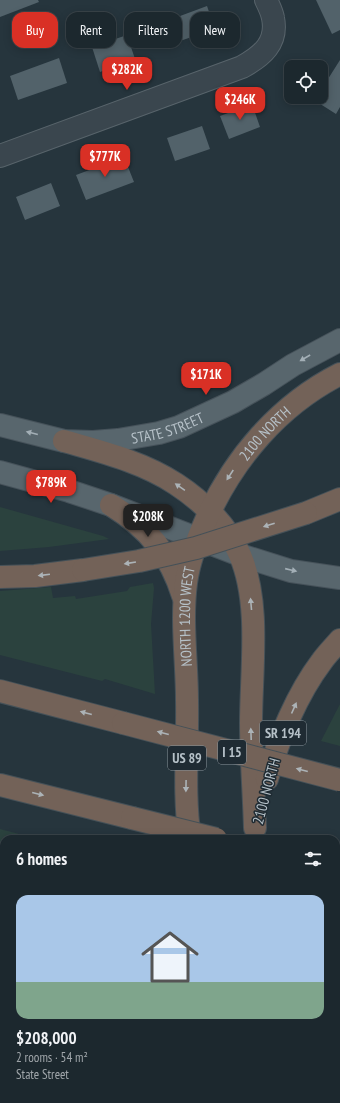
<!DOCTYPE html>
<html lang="en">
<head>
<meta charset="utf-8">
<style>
	body { margin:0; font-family:"PT Sans Narrow",sans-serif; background:#29343a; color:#f1f3f6; height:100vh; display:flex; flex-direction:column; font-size:15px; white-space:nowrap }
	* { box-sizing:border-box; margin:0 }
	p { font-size:13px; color:#a0a6aa }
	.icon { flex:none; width:22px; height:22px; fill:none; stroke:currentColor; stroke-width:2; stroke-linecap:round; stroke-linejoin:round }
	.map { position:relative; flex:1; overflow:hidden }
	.side { position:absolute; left:0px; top:835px; width:340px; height:268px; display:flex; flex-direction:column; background:#1c282e; border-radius:12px 12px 0 0; box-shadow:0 2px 10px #0003,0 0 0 1px #3a444a }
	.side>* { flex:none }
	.banner { position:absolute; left:12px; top:12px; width:316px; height:36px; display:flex; gap:8px }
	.controls { position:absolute; left:284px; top:60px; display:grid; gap:8px }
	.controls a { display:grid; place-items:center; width:44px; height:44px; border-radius:8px; background:#1c282e; box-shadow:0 2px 10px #0003,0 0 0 1px #3a444a; font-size:20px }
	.price { position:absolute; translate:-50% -34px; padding:0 9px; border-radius:8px; background:#d93025; color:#fff; font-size:13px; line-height:26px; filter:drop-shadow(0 1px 2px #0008) }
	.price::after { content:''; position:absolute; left:50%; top:24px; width:12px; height:9px; margin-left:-6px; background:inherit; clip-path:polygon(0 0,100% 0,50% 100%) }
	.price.current { background:#222; color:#fff }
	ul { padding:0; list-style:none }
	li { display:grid; align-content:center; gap:8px; height:212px; padding:0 16px }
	li span { display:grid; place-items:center; height:124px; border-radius:12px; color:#555 }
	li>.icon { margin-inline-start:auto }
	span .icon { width:72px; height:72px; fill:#fffc; stroke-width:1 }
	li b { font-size:17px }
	h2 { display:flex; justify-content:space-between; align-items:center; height:48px; padding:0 16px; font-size:17px }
	.chip { padding:0 14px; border-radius:12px; background:#1c282e; box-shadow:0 2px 10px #0003,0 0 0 1px #3a444a; font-size:14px; line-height:36px }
	.chip.current { background:#d93025; color:#fff }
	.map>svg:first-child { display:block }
	.green { fill:#2b423e }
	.building { fill:#52626a }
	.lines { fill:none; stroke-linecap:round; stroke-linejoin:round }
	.minor-casing { stroke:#58646b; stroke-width:24 }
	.major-casing { stroke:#46525a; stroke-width:24 }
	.highway-casing { stroke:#455158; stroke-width:24 }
	.minor { stroke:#3a464e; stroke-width:22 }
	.major { stroke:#58666d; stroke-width:22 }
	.highway { stroke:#736258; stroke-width:22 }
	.highway-bridge-casing { stroke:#455158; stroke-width:24; stroke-linecap:butt }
	.highway-bridge { stroke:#736258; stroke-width:22 }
	.oneway { fill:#a3afb6 }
	.oneway2 { fill:#acb3b7 }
	.labels { text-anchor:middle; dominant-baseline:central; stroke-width:3; stroke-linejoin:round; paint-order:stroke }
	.shield { fill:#1f2b33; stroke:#89949b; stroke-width:1 }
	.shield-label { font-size:14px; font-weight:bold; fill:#b6c1c8 }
	.street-label { font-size:15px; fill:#b6c1c8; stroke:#1f2b33 }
</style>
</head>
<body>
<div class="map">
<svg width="340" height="1103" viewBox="0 0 340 1103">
	<rect width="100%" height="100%" fill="#26353d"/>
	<g class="green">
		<path d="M0,507L103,536L109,539L49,547L0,551Z"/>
		<path d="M153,583L154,588L151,624L155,694L105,679L102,681L0,655V591L51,587L53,598L75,596L76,599L127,591L130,587Z"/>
		<path d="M340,704V746L321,741Z"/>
		<path d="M0,829L38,839H4V952L0,950Z"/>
		<path d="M336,921L340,923V1010L336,1003Z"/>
		<path d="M124,1099H244L246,1103H130Z"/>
	</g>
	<g class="building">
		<path d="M0,0H38L39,2L0,17Z"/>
		<path d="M316,0H340V30L332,34Z"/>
		<path d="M207,6L215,29L180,41L172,19Z"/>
		<path d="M127,35L135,59L100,72L92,47Z"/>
		<path d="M59,58L67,83L18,100L10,76Z"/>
		<path d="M340,60V107L336,114L314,100L316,97H321V90Z"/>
		<path d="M252,104L260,127L229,139L220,116Z"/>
		<path d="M202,126L210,149L175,161L167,138Z"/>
		<path d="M124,157L134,182L86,200L76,175Z"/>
		<path d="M51,183L60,206L25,220L16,197Z"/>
	</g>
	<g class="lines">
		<g class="minor-casing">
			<g id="minor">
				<path d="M0,156L242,67C262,56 278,43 273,18C272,12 269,6 266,0"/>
				<path d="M0,1063L4,1065"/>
				<path d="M69,1099L77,1103"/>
			</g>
		</g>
		<g class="major-casing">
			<g id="major">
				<path id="s1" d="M0,425L64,441L93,442L118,440L159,433L179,427L233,402L264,384L293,365L340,340"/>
				<path d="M0,472L69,491L111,505L240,555L291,571L340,578"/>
				<path d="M271,1099L273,1103"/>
				<path d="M325,1099L327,1103"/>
			</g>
		</g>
		<g class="highway-casing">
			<g id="highway">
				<path d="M64,441C102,452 143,462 176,484C202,501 228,526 240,555C261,603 251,671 251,723C251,758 254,793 255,828"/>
				<path d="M111,505C148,528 170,554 183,596"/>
				<path d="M306,513L340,499"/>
				<path d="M0,577L35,576L83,570"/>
				<path d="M0,691L123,723"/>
				<path d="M267,779C278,740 297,694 322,661C327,654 334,647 340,640"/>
				<path d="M0,785L132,818"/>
				<path id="s2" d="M190,839C183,793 188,747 187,700C187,662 181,622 186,583C189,560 197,540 206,520C234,458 279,405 340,374"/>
				<path d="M336,869L340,870"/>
				<path d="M0,987L4,989"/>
				<path d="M336,1043L340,1044"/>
			</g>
		</g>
		<use href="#minor" class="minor"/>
		<use href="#major" class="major"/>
		<use href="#highway" class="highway"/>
		<g class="highway-bridge-casing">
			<g id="highway-bridge">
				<path d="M83,570L139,561L196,548L306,513"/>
				<path d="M123,723L340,780"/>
				<path d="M132,818L216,839"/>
			</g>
		</g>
		<use href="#highway-bridge" class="highway-bridge"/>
	</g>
	<defs><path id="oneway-solid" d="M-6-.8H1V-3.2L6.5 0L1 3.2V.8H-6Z"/></defs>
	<g class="oneway">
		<use href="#oneway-solid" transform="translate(305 358) rotate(150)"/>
		<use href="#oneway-solid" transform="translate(32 433) rotate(-166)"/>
		<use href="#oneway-solid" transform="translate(291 570) rotate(13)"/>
	</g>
	<g class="oneway2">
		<use href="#oneway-solid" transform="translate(230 475) rotate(123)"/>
		<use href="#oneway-solid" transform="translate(180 487) rotate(-145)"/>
		<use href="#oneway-solid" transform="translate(269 525) rotate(162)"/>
		<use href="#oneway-solid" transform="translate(130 563) rotate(171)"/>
		<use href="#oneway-solid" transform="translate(44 575) rotate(173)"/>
		<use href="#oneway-solid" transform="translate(251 604) rotate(-95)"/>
		<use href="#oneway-solid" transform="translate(294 708) rotate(-66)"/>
		<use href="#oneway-solid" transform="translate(86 713) rotate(-165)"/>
		<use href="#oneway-solid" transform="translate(163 733) rotate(-165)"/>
		<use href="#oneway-solid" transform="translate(251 734) rotate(-92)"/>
		<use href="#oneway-solid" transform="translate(302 770) rotate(-165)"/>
		<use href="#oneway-solid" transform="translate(186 786) rotate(91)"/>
		<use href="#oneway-solid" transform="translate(38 794) rotate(14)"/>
	</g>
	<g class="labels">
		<g class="shield">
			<rect x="260" y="721" width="46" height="24" rx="3"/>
			<rect x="218" y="740" width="28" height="24" rx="3"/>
			<rect x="168" y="746" width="38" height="24" rx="3"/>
		</g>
		<g class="shield-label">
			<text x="283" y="733">SR 194</text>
			<text x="232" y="752">I 15</text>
			<text x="187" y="758">US 89</text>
		</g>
		<g class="street-label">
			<text stroke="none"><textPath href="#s1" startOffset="171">STATE STREET</textPath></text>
			<text stroke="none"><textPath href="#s2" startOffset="428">2100 NORTH</textPath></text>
			<text stroke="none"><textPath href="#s2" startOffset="223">NORTH 1200 WEST</textPath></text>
			<text transform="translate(266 791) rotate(-75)">2100 NORTH</text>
		</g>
	</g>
</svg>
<div class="controls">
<a><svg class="icon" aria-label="locate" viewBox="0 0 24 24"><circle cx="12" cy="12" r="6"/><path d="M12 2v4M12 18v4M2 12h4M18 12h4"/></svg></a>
</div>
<b class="price" style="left:127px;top:91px">$282K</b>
<b class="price" style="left:240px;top:121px">$246K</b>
<b class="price" style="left:105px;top:178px">$777K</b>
<b class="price" style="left:206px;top:396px">$171K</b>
<b class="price" style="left:51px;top:504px">$789K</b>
<b class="price current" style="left:148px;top:538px">$208K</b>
<div class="banner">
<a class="chip current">Buy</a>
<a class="chip">Rent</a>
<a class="chip">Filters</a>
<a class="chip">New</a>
</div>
<section class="side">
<h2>6 homes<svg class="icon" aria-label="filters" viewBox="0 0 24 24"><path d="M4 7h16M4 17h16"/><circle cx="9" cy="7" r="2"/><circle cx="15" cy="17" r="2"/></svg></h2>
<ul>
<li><span style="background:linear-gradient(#a9c7e8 70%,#7fa58c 0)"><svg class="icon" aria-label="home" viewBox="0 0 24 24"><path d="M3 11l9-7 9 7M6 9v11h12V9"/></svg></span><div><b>$208,000</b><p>2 rooms · 54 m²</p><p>State Street</p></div></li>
</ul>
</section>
</div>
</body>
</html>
